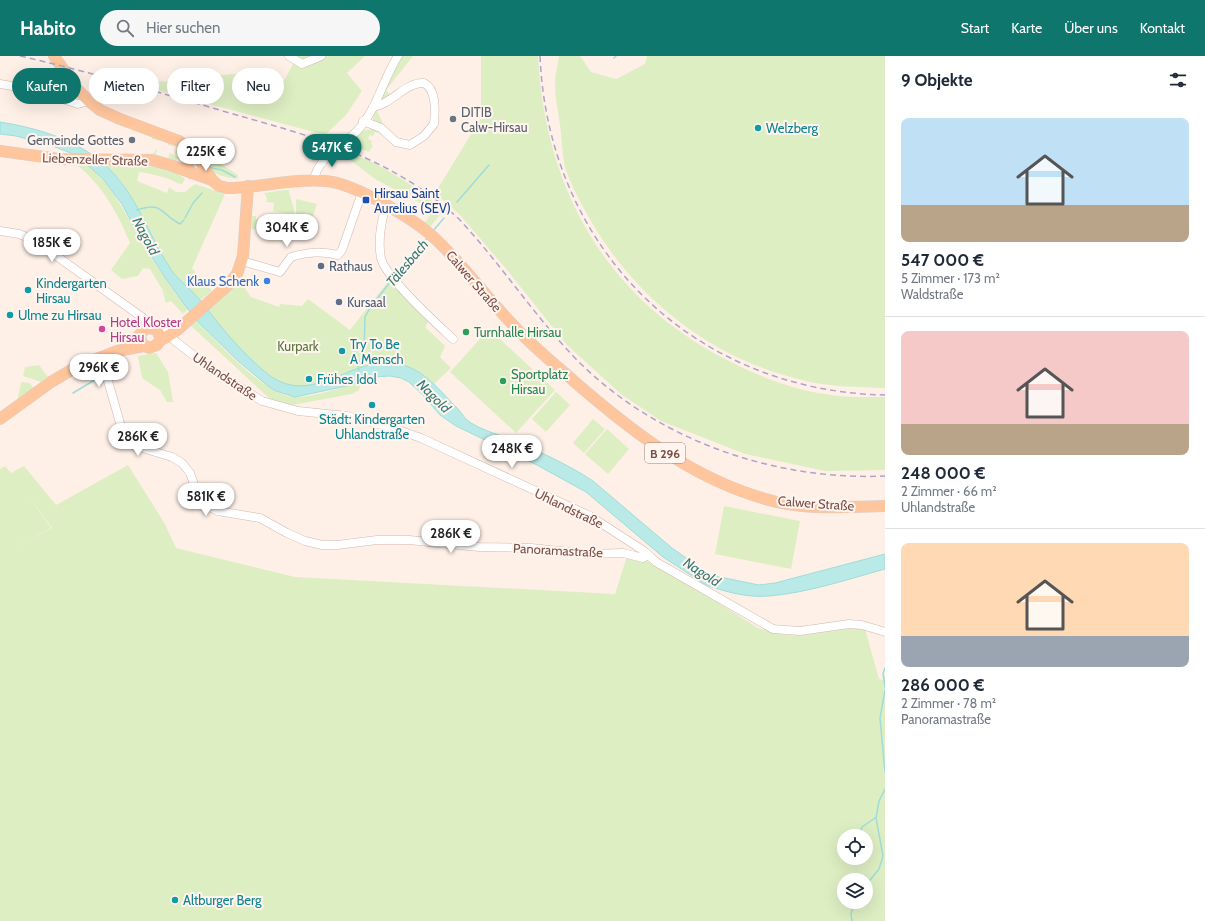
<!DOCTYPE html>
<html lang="de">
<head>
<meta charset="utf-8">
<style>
	body { margin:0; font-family:Cabin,sans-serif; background:#f6f6f7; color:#1f2937; height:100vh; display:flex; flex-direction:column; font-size:15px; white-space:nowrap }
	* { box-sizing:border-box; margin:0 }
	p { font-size:13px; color:#747a83 }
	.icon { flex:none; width:22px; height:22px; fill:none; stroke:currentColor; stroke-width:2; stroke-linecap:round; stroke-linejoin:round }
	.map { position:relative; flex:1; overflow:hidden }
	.details { display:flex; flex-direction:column; background:#fff; width:320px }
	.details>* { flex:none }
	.top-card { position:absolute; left:12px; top:12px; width:380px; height:36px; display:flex; gap:8px }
	.controls { position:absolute; left:837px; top:773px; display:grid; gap:8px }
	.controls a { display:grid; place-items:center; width:36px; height:36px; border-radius:50%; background:#fff; box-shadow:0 4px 16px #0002; font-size:20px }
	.price { position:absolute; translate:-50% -34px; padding:0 9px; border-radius:14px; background:#fff; color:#222; font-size:13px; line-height:26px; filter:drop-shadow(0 1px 2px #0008) }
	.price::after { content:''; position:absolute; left:50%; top:24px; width:12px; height:9px; margin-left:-6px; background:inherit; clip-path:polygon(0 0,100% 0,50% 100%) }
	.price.active { background:#0f766e; color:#fff }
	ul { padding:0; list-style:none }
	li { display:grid; align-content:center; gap:8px; height:212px; padding:0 16px }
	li+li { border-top:1px solid #e0e1e3 }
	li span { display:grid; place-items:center; height:124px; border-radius:8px; color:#555 }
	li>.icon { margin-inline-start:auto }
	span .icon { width:72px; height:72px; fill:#fffc; stroke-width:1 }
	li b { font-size:17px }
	h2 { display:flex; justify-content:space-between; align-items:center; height:48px; padding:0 16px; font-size:17px }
	.chip { padding:0 14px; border-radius:18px; background:#fff; box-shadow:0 4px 16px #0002; font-size:14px; line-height:36px }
	.chip.active { background:#0f766e; color:#fff }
	header { display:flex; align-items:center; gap:24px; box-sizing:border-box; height:56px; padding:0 20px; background:#0f766e; color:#fff }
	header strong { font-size:19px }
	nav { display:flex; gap:22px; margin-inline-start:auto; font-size:14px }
	.search { width:280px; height:36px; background:#f6f6f7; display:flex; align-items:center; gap:10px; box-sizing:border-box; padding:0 14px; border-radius:22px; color:#747a83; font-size:15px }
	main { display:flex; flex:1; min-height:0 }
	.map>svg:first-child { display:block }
	.green { fill:#deeec3; fill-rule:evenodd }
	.water { fill:#b9eae7; stroke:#9eddd9 }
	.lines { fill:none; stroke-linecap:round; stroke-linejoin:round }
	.stream { stroke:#9eddd9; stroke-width:1.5 }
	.minor-casing { stroke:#d4b6ae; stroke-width:9 }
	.major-casing { stroke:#dacecc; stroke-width:12 }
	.minor { stroke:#fff; stroke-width:8 }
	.major { stroke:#ffc59d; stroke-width:11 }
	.rail { stroke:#b0a3ca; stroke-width:1.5; stroke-dasharray:6 4; stroke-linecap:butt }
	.worship-dot { fill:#6b7280; stroke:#fff5ef; stroke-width:1.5 }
	.culture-dot { fill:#0f9aa8; stroke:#fff5ef; stroke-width:1.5 }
	.transit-dot { fill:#1a4fb4; stroke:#fff5ef; stroke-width:1.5 }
	.service-dot { fill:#5c6f8a; stroke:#fff5ef; stroke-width:1.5 }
	.shop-dot { fill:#3f7fe0; stroke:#fff5ef; stroke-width:1.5 }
	.hotel-dot { fill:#d1479c; stroke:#fff5ef; stroke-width:1.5 }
	.leisure-dot { fill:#2e9e5b; stroke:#fff5ef; stroke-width:1.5 }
	.labels { text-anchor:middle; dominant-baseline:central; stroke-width:4; stroke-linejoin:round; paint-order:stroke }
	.shield { fill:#fff5ef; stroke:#a3817a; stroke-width:1 }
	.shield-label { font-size:12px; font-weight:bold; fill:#7b4f48 }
	.worship-label { font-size:13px; fill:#5b616d; stroke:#fff5ef; text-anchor:start }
	.culture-label { font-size:13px; fill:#0d838f; stroke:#fff5ef; text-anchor:start }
	.street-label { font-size:13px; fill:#7b4f48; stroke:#fff5ef }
	.transit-label { font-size:13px; fill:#164399; stroke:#fff5ef; text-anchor:start }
	.service-label { font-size:13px; fill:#4e5e75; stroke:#fff5ef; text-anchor:start }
	.shop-label { font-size:13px; fill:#366cbe; stroke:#fff5ef; text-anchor:end }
	.hotel-label { font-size:13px; fill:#b23c85; stroke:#fff5ef; text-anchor:start }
	.leisure-label { font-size:13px; fill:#27864d; stroke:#fff5ef; text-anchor:start }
	.park-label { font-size:13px; fill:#58763a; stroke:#fff5ef }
	.water-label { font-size:14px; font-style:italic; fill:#377a76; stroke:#fff5ef }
</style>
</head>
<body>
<header>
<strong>Habito</strong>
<div class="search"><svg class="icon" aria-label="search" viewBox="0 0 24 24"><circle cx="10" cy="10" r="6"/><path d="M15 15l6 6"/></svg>Hier suchen</div>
<nav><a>Start</a><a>Karte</a><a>Über uns</a><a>Kontakt</a></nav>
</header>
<main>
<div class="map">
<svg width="885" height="865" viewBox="0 0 885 865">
	<rect width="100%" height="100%" fill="#fef0e7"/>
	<g class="green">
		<path d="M286,0H365L347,17L362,35L346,59L325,79L150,32L152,25L184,26L200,21L244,17L284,25L294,6Z"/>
		<path d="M402,0H413L386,34L392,41L384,46L380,44Z"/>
		<path d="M481,0H538C545,135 608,245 731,306C761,321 791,333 825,338C844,342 865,341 885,341V414L825,415L745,398L661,365L622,339L567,289L507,214L460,159L435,137L481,62Z"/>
		<path d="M559,0H580L591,16L616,23L645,8L647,0H885V332C855,331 827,331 798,323C708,301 633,240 588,160C580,145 570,128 565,111C562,98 562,83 560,69C558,55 555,41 555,27C555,18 558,9 559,0Z"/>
		<path d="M374,55H377L384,70L373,64Z"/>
		<path d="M372,73L378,74L382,78L375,76L373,80L370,79L368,83L372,85L371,88L373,89L369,96L348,87L362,75Z"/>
		<path d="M152,79C163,84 175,88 183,97L182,100L175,98L176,91L168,89V87L152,83Z"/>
		<path d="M156,93H157L156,98L168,102L170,97L181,102L175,104L150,98L154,97Z"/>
		<path d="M347,96C355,100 364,102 372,106C398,120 423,135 443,155L430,171L425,167L433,154L375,123L345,100Z"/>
		<path d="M213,103L238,119V123C226,121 215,120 207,111Z"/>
		<path d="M78,110H88C114,132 124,155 141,184C154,208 171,232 188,253L183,258L171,245L166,247L162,233L150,213L143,212L138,220L122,223L111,214L130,187C118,158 103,130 78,110Z"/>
		<path d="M106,110C127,108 168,108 185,123L182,128C177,128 174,125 169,123C159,120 149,117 139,116L137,125L167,137L169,131L176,136H185L195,128L225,138L192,212L212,235L200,244C186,230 172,217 162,200C146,172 132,130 106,110Z"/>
		<path d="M284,134H289C290,143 294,149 295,159L273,155L274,147L266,146L267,142L264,137Z"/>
		<path d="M296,143L317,148L312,163L296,160Z"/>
		<path d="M284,158L289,159L288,162L309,165L308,174L286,169L284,177L281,176Z"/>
		<path d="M252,160H256V163L260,164L261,160L266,161L264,174L251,173Z"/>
		<path d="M390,223L429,265L425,271L445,290L440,301L451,312L434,328C402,296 368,308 330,322C317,327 304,333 289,330C267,325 220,274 207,254L239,224L251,241L279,251L280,248L302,250L308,243L350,274Z"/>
		<path d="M196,265C219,287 262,337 294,341C309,342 346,331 361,326L359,334L352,338L292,349L270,343L190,269L192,267H195Z"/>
		<path d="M489,273L555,334L516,377L450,316Z"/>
		<path d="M156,297L168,316L173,346H167L160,334L142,322L138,300Z"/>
		<path d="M39,309L48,321L41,326L23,320L25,311Z"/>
		<path d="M21,326L30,327L34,333L17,346Z"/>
		<path d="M556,336L570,349L546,376L532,363Z"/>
		<path d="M593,363L605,373L584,397L573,387Z"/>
		<path d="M607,373L629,393L608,418L585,398Z"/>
		<path d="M128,409L165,468L176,492L295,521L615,538L627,500L656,508L758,572C773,577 787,581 804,579C826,577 843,571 865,573L879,623L883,624L885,617V865H0V413L5,410L11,417L24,410L56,449ZM29,441L52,472L12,492L51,472ZM844,780H866V802H844ZM844,824H866V846H844Z"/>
		<path d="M724,450L800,465L791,513L715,498Z"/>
	</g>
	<path class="water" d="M0,66C49,74 97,90 126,133C144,159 154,189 172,215C180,226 192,234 201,245C220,270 240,295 264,315C311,356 349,298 399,308C424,313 441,336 458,353C462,358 466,364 471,367C482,374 497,378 509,383C539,395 567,408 593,425L672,492L710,519L759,529L775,527L885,498V513C849,523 807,537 769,540C748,542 726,536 706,529L663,501L586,436L537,409L456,370L440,359L423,339L409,326L401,322L390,320L373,321L351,329L295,341L276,335L268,330L238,305L196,264L166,223L141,184L122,148L102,122L76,99L50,89L16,80L0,78Z"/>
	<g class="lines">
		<g class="stream">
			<path d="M614,2L616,0"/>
			<path d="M211,112L222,114L235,121"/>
			<path d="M457,146L489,109"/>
			<path d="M137,154C164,145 160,158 180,168L184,164"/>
			<path d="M185,162L193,147L202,137"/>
			<path d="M433,175L444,162"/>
			<path d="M395,221L427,182"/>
			<path d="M359,314L358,310L364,295L365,261L370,252L391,225"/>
			<path d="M106,316L119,303"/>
			<path d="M73,337L98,322"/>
			<path d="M885,612L883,618L885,631"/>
			<path d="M885,634L880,662L885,716"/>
			<path d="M858,780L862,771L875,762"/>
			<path d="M866,829L879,813L883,800L876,762L879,745L885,733"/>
			<path d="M852,865L851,858L855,846"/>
		</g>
		<g class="minor-casing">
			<g id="minor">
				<path d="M289,0L302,8L321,0"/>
				<path d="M0,28L35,34L78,48L89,45"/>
				<path d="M363,65L381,72L396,86L410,89L424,80L434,68C435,55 437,34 424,27C407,25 392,48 373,51"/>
				<path d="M314,124C317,102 344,89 358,74C377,53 383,23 398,0"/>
				<path d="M386,150C381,166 378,186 381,202C385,221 437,268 453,283"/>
				<path d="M0,175L19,178L34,184L146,264L151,271"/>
				<path d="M242,205L280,216L291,201C308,196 321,195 338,199L342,194L360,142"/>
				<path d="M166,273L175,285L211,313L262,345L298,355L347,360L390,371L421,382L590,460L644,495L656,506L773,573L800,575L849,568L862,569L885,576"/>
				<path d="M97,302L108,325L124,381L129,388L172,401L182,407L190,417L198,439L209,451L218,455L260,462L287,477L305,485L322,489H337L377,484H409L479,491L531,492L588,498L623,497L643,502L647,500"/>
			</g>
		</g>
		<g class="major-casing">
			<g id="major">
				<path d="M54,0L77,33L89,45L100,54L120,63L179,85L196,98L212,124"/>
				<path d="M189,94L188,111L191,117"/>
				<path d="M0,95L59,103L151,104L170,109L212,124L219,130L227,132C260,132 292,122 325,125C351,126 409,160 430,178C462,206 486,242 516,272C534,292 556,309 576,327C635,378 698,427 777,446C811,454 850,451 885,450"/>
				<path d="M160,285L176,275L226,231L237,218L243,200L248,130"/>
				<path d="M127,292L146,272L156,273L161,282L157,289L149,292L142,288L140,280"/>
				<path d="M0,363L51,326L78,310L117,295L144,290"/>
			</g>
		</g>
		<use href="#minor" class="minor"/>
		<use href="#major" class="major"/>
		<g class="rail">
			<path d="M20,0C86,15 151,34 216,53C308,80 385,96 459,163C500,207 533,258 575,302C654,383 773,425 885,420"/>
			<path d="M540,0C548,193 693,335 885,339"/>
		</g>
	</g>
	<g class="worship-dot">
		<circle cx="453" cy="63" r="4"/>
		<circle cx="132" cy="84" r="4"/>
	</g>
	<g class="culture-dot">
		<circle cx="758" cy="72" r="4"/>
		<circle cx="28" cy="234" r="4"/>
		<circle cx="10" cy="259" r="4"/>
		<circle cx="342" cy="295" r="4"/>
		<circle cx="309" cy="323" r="4"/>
		<circle cx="372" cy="349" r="4"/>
		<circle cx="175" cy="844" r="4"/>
	</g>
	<rect class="transit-dot" x="362" y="140" width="8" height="8" rx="2"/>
	<g class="service-dot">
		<circle cx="321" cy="210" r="4"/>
		<circle cx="339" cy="246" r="4"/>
	</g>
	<circle class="shop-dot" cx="267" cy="225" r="4"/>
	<circle class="hotel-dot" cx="102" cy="273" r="4"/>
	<g class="leisure-dot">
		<circle cx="466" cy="276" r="4"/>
		<circle cx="503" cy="325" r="4"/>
	</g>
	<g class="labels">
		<rect class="shield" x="645" y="387" width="40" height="20" rx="3"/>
		<g class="shield-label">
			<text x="665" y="397">B 296</text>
		</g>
		<g class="worship-label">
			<text x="461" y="56">DITIB<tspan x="461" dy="15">Calw-Hirsau</tspan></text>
			<text x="124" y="84" text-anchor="end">Gemeinde Gottes</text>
		</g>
		<g class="culture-label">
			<text x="766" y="72">Welzberg</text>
			<text x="36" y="227">Kindergarten<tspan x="36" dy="15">Hirsau</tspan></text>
			<text x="18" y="259">Ulme zu Hirsau</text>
			<text x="350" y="288">Try To Be<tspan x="350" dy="15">A Mensch</tspan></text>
			<text x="317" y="323">Frühes Idol</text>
			<text x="372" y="363" text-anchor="middle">Städt: Kindergarten<tspan x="372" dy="15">Uhlandstraße</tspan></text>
			<text x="183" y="844">Altburger Berg</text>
		</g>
		<g class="street-label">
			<text transform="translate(95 103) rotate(2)">Liebenzeller Straße</text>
			<text transform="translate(474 225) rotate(49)">Calwer Straße</text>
			<text transform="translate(225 320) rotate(34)">Uhlandstraße</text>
			<text transform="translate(816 447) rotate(4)">Calwer Straße</text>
			<text transform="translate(569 452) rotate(26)">Uhlandstraße</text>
			<text transform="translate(558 494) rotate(3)">Panoramastraße</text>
		</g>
		<g class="transit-label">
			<text x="374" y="137">Hirsau Saint<tspan x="374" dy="15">Aurelius (SEV)</tspan></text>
		</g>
		<g class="service-label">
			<text x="329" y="210">Rathaus</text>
			<text x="347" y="246">Kursaal</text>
		</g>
		<g class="shop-label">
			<text x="259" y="225">Klaus Schenk</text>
		</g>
		<g class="hotel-label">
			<text x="110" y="266">Hotel Kloster<tspan x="110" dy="15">Hirsau</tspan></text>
		</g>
		<g class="leisure-label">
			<text x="474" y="276">Turnhalle Hirsau</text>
			<text x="511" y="318">Sportplatz<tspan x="511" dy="15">Hirsau</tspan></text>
		</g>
		<g class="park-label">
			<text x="298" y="290">Kurpark</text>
		</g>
		<g class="water-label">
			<text transform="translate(146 180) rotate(62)">Nagold</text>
			<text transform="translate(407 207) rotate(-50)">Tälesbach</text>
			<text transform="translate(434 340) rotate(45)">Nagold</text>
			<text transform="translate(702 516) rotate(33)">Nagold</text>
		</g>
	</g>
</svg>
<div class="controls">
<a><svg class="icon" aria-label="locate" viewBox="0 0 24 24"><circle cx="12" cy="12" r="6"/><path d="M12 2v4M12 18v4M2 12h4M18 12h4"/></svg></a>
<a><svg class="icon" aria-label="layers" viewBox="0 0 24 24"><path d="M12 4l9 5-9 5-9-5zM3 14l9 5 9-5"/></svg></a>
</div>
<b class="price active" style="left:332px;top:112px">547K €</b>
<b class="price" style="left:206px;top:116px">225K €</b>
<b class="price" style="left:287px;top:192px">304K €</b>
<b class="price" style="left:52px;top:207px">185K €</b>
<b class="price" style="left:99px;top:332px">296K €</b>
<b class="price" style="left:138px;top:401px">286K €</b>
<b class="price" style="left:512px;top:413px">248K €</b>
<b class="price" style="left:206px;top:461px">581K €</b>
<b class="price" style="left:451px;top:498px">286K €</b>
<div class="top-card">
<a class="chip active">Kaufen</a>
<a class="chip">Mieten</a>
<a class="chip">Filter</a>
<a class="chip">Neu</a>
</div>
</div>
<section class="details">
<h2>9 Objekte<svg class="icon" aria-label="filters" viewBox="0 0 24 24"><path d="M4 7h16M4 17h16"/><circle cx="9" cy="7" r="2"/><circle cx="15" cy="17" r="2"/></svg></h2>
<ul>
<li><span style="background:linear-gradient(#bfe0f5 70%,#b9a48a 0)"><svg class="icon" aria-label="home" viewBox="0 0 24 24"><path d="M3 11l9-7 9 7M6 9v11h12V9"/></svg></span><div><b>547 000 €</b><p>5 Zimmer · 173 m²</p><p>Waldstraße</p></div></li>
<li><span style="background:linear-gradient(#f6c9c9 75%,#b9a48a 0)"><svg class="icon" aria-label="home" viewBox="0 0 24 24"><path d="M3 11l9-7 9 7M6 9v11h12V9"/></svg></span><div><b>248 000 €</b><p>2 Zimmer · 66 m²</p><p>Uhlandstraße</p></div></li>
<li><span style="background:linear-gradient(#ffd9b3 75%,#9aa5b1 0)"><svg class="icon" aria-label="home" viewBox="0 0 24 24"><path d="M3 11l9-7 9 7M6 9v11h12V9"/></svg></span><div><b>286 000 €</b><p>2 Zimmer · 78 m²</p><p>Panoramastraße</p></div></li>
</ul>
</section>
</main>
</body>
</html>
